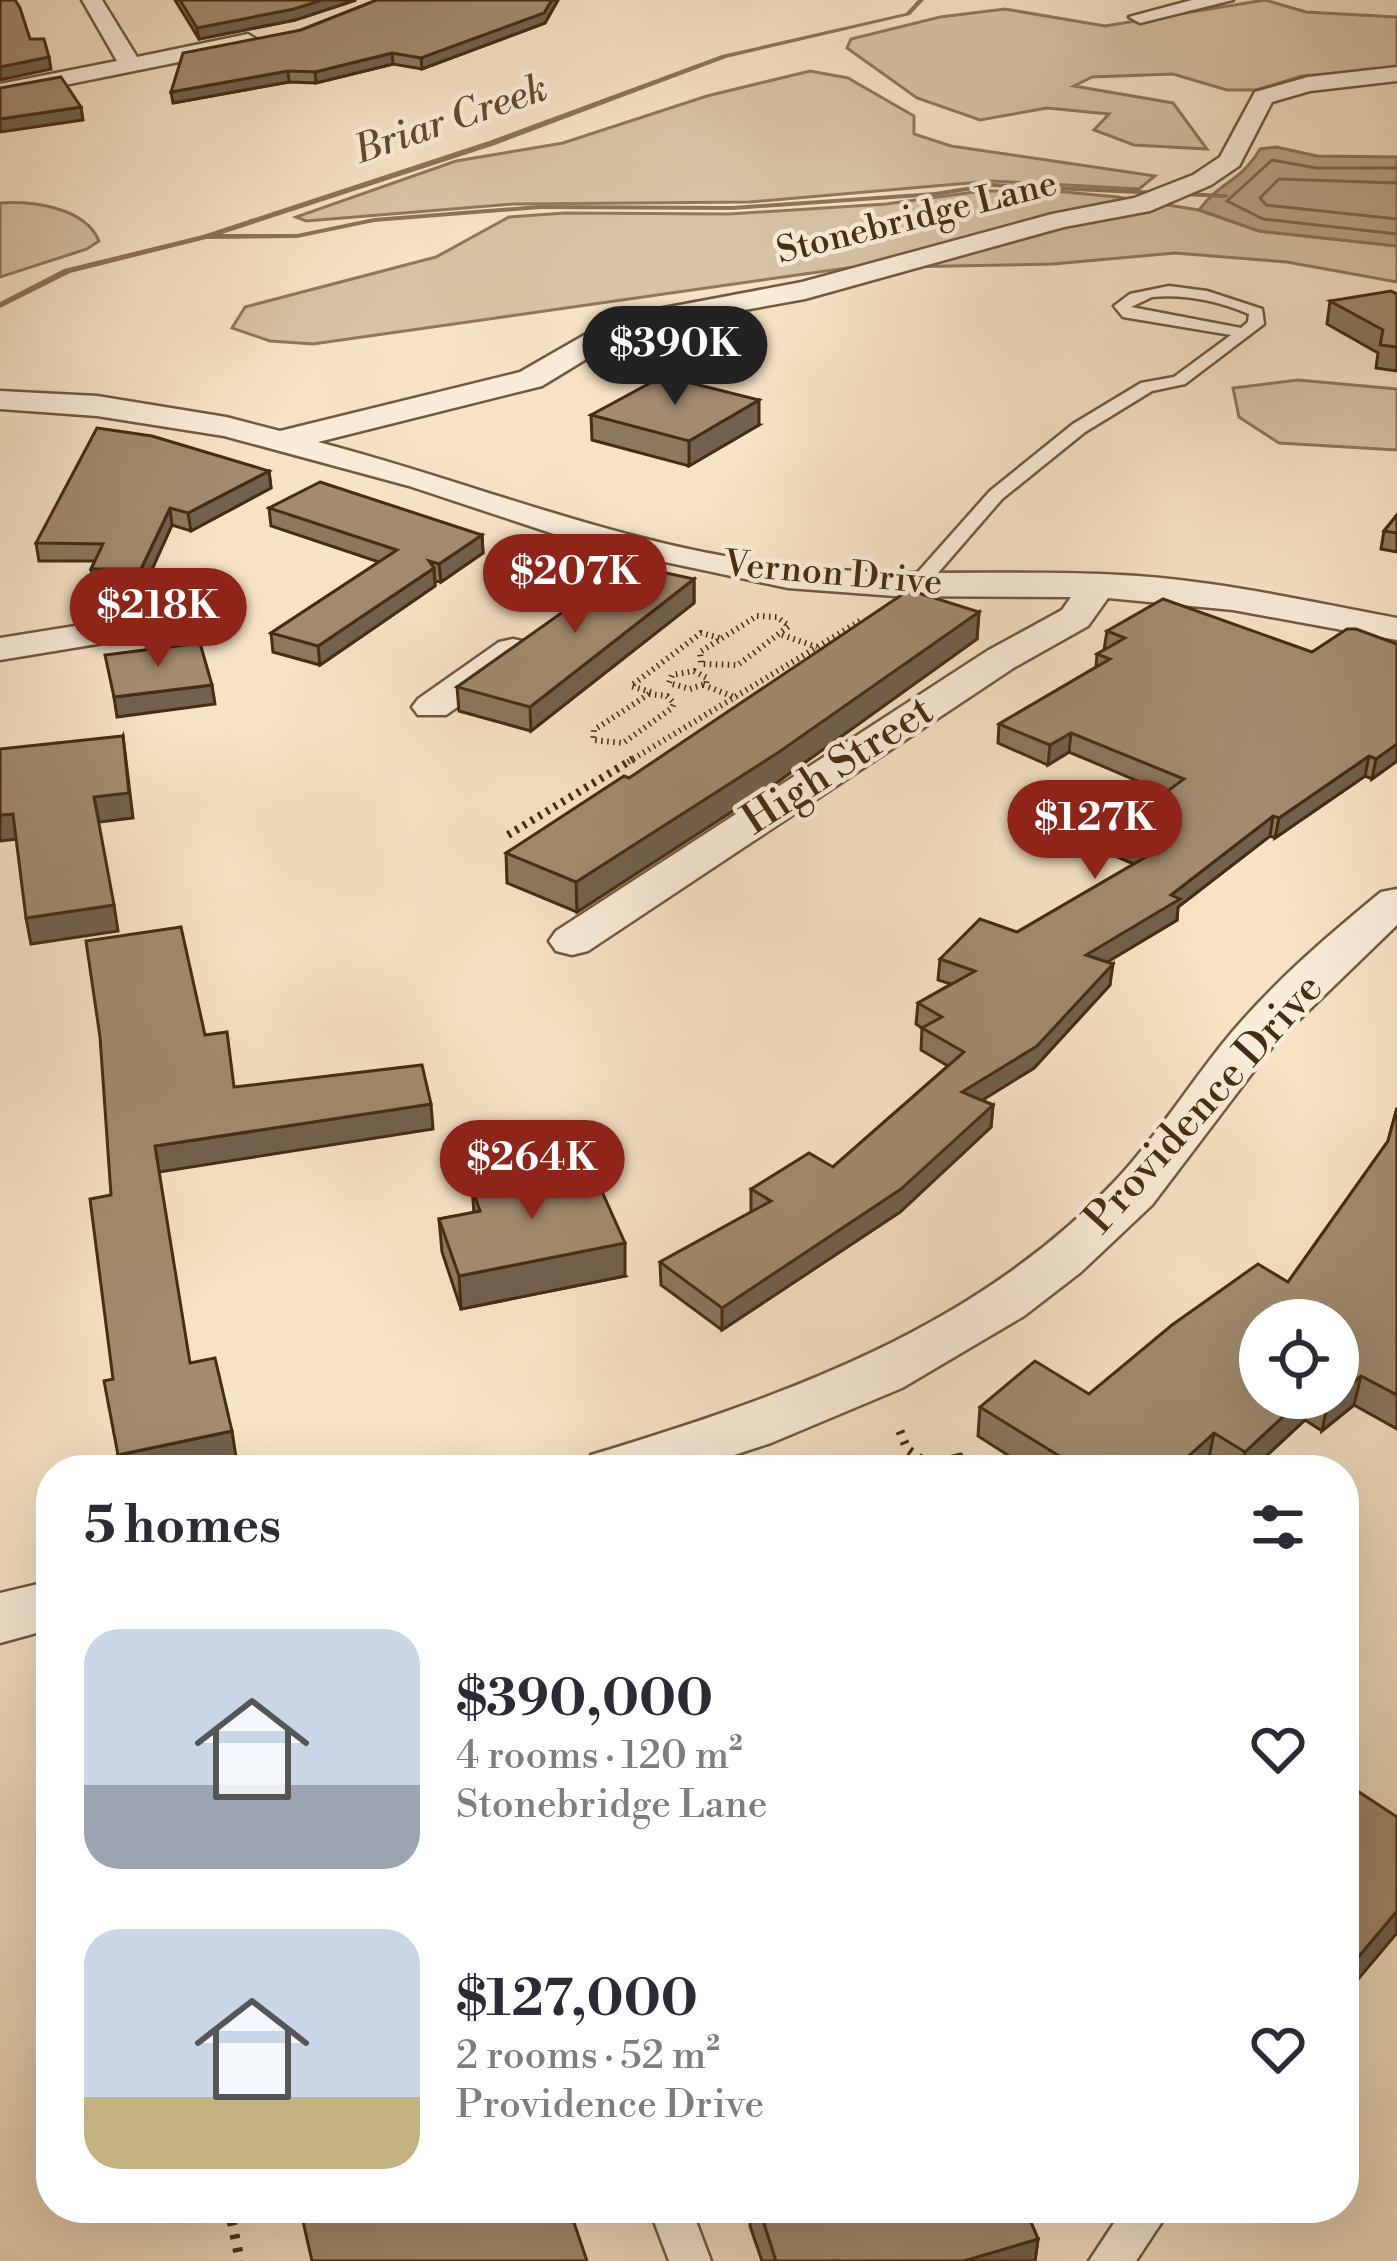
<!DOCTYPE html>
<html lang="en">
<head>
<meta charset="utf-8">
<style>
	body { margin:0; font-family:"Libre Bodoni",serif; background:#f7f7f7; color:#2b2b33; height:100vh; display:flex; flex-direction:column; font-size:45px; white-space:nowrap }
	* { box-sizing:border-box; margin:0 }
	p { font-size:39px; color:#7c7c81 }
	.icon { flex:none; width:66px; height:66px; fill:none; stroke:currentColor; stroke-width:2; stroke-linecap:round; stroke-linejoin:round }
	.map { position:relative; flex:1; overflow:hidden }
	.panel { position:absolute; left:36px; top:1455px; width:1323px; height:768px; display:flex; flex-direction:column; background:#fff; border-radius:48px; box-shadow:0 12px 48px #0002 }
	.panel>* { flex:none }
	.buttons { position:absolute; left:1239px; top:1299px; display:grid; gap:24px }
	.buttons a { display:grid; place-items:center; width:120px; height:120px; border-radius:50%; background:#fff; box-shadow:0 12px 48px #0002; font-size:60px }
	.price { position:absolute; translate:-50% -102px; padding:0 27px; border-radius:42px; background:#8f2418; color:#fff; font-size:39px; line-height:78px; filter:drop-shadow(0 3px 6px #0008) }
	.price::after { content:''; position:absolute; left:50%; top:72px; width:36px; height:27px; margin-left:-18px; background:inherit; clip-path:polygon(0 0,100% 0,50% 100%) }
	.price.active { background:#222; color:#fff }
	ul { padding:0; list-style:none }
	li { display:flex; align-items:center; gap:36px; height:300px; padding:0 48px }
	li span { display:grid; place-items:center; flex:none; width:336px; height:240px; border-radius:36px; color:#555 }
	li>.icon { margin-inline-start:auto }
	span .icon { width:144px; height:144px; fill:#fffc; stroke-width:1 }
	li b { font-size:51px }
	h2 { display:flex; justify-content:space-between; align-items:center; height:144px; padding:0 48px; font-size:51px }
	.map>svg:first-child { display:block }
	.green { fill:#d8c3a6; stroke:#8f785c; stroke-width:3 }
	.water { fill:#baa488; stroke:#8c7458; stroke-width:3 }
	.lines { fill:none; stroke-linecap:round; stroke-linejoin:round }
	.shore { stroke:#80684c; stroke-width:3 }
	.stream { fill:#8c7458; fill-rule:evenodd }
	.lane-casing { stroke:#725a3e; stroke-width:5 }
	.street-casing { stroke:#725a3e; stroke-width:5 }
	.path-far3 { stroke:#462d11; stroke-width:6; stroke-dasharray:1.5 4.5; stroke-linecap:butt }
	.path-far2 { stroke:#462d11; stroke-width:8; stroke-dasharray:3 6; stroke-linecap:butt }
	.path-far1 { stroke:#462d11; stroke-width:9; stroke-dasharray:3 8; stroke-linecap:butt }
	.path { stroke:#462d11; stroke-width:10; stroke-dasharray:4.5 9; stroke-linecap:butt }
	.lane { fill:#f9ecd9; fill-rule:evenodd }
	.street { fill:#f9ecd9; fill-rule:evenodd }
	.wall { fill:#8b785f; stroke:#462d11; stroke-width:3; fill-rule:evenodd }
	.shaded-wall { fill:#71614e; stroke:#462d11; stroke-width:3 }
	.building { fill:#a28b6f; stroke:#462d11; stroke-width:3 }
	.labels { text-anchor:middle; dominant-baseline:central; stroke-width:9; stroke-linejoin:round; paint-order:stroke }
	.far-street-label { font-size:36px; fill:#462d11; stroke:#f9ecd9 }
	.far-water-label { font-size:39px; font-style:italic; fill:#634b2f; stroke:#f9ecd9 }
	.street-label { font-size:42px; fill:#462d11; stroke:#f9ecd9 }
</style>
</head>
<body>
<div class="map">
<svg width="1397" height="2261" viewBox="0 0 1397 2261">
	<rect width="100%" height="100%" fill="#f6e2c5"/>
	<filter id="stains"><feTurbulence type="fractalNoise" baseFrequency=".00167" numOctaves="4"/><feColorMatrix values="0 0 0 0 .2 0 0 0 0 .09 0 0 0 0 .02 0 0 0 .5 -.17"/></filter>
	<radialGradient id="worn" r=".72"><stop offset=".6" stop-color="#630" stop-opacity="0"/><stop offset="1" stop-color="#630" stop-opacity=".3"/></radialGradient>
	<g class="green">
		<path d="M1265,0L1306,12L1397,17V69L1302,76L1256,90H1227L1173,74L1092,77L1074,86L1173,103L1207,149L1134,145L1094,130L1109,114L1047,108L980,120L917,98L847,48L851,39L940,17L1005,9L1105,26Z"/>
		<path d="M810,71L848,78L914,116V134L951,146L1155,176L1139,189L992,181L750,202L514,204L306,221L296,217L456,161L563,143L707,96Z"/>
		<path d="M982,191H1055L1117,197L1199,210L1259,231L1397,246V282L1287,262L1175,253L1053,264L847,268L313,344L270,341L232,328L245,307L436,257L509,217L565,213L729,214L886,204Z"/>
		<path d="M0,203C32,201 85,207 99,241L87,249L0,277Z"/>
		<path d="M1298,380L1397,389V450L1279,443L1239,417L1233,388Z"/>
	</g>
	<path class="water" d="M1276,147L1317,156L1397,157V246L1259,231L1199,210C1221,180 1239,184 1260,149Z"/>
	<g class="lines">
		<g class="shore">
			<path d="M1397,168H1316L1272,160L1227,201L1263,219L1397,234"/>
			<path d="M1397,183L1279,179L1260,198L1266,205L1397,219"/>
		</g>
		<path class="stream" d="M918,0H924L910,15L726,58L495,145L222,234H297L374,218L540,205L732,206L935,192L992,183L1225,194L1229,196L1225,198L992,187L935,196L732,210L540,209L374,222L297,238L206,239L70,273L0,308V302L64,269L203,235L489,141L722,55L906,13Z"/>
		<g class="lane-casing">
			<g id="lane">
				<path d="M1169,286L1207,291L1262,309L1264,324L1185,384L1152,391L1085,432L1002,499L924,589H910V581L990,491L1073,424L1141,383L1174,377L1231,335L1123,317L1114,306L1130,294ZM1152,297C1186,294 1218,301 1249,314L1248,322L1241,328L1131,307Z"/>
				<path d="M649,2208H691L711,2261H669Z"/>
				<path d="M1124,2208H1171L1136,2261H1089Z"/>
			</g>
		</g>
		<g class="street-casing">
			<g id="street">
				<path d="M82,0H102L137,57L248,34L259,41L248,48L0,98V84L117,61Z"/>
				<path d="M1192,0H1233L1140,23L1129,17Z"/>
				<path d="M1397,67V81L1310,91L1272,102L1239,166L1211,185L1150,211L1064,227L805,299L634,330L542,386L318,442C475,483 630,549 792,566C907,579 1022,568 1137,576C1224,582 1311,602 1397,618V640L1233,610L1108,598L1088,626L1015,667L588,951L572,955L556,951L549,941L556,931L987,651L1062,610L1071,597L895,596L788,588L590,546L409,486L224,436L97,416L0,409V391L97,396L226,417L280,431L520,372L616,317L802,282L1052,214L1134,198L1193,175L1220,157L1255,92L1308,77Z"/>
				<path d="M200,606L213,609L219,617L213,625L0,660V638Z"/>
				<path d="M513,639L527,642L532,650L527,658L446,715H418L412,707L418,699L499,642Z"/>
				<path d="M1397,889V925L1275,1043L1152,1205L1081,1272L1024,1316L902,1388L771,1443L688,1470H582L591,1455C782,1397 976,1330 1117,1179C1156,1137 1187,1088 1223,1043C1269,986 1325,938 1381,892Z"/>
				<path d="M51,1581V1629L0,1643V1593Z"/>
			</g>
		</g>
		<g class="path-far3">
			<path d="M757,616L777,617L789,626L738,665L701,664L700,652Z"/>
			<path d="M782,635L817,647"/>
			<path d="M694,671L707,678L706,684L690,689L669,683L672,675Z"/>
			<path d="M703,685L737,698"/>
			<path d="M651,692L631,686L701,633L720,638"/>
			<path d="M649,694L667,696L674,703L672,708L623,743L593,740L594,730Z"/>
			<path d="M628,762L863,619"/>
		</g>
		<path class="path-far2" d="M508,835L633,759"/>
		<g class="path-far1">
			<path d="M900,1431L907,1449L937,1470"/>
			<path d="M815,1466L818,1470"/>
		</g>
		<path class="path" d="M229,2208L240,2261"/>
		<use href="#lane" class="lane"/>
		<use href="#street" class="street"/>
	</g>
	<g class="wall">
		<path d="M175,0H356L295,20L199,39Z"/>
		<path d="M377,0H558L545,23L422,69L393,64L316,83L289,82L173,103L301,30Z"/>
		<path d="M1397,294V371L1376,368L1378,353L1327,324L1330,301Z"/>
		<path d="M591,415L759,425L689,466L592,440Z"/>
		<path d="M269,471L271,488L191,531L172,525L144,587L94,586L91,569L95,561H39L36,543Z"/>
		<path d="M269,508L482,535L483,553L441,582L435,581V586L320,665L273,652L271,633L379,562L271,526Z"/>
		<path d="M1397,515V552L1381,549L1384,531Z"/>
		<path d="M694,579V603L531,731L459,711L457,687Z"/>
		<path d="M979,612L977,639L779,781L577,912L507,883L506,853L629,778Z"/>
		<path d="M1107,631L1312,652L1397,644V761L1372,779L1365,776L1275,838L1270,836L1178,907L1177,920L1107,962L1110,985L1034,1068L982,1100L993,1105L991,1127L900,1212L722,1330L661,1285L660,1262L751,1212V1189L833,1167L948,1066L921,1050L922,1028L916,1024L918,1003L951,984L938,980L940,959L1017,932L1134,864L1108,853L1111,833L1166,793L1069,752L1048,765L998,743L999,724L1096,667L1097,654L1104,650Z"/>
		<path d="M1397,1108V1429L1354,1405L1322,1431L1305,1420L1251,1470H1220L1208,1463L1201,1470H1031L978,1436L980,1407L1089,1394L1288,1282L1388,1141ZM1260,1320L1338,1398H1260Z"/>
		<path d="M472,1188L625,1276L461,1309L442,1252L439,1219L474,1213Z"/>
		<path d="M751,2208H1025L1038,2239L1035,2261H762L750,2226Z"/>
	</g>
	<g class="shaded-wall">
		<path d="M322,0H356L295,20L199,39L197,28Z"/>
		<path d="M552,0H558L545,23L422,69L421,58Z"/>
		<path d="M392,53L393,64L316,83L315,72Z"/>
		<path d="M49,57L51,69L0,80V67Z"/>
		<path d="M288,71L289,82L173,103L171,92Z"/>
		<path d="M81,107L83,120L0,132V119Z"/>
		<path d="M759,400V425L689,466V441Z"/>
		<path d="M269,471L271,488L191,531L188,513Z"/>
		<path d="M170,508L172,525L144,587L141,569Z"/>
		<path d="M482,535L483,553L441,582L439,564Z"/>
		<path d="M434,568L435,586L320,665L318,646Z"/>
		<path d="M694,579V603L531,731L530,707Z"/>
		<path d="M979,612L977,639L779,781L577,912L576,882Z"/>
		<path d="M212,685L215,704L117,717L114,697Z"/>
		<path d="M1071,733L1069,752L1048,765L1050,745Z"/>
		<path d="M123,736L133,818L99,822L94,797Z"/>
		<path d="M1397,744V761L1372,779L1376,759Z"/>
		<path d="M1369,756L1365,776L1275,838L1279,818Z"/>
		<path d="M13,814L18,839L0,841V815Z"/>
		<path d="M1273,816L1270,836L1178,907L1177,920L1084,976L1086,955L1171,895Z"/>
		<path d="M114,905L118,931L31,944L26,918Z"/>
		<path d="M1113,964L1110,985L1034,1068L960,1114L962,1092Z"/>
		<path d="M431,1104L433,1129L159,1172L155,1146Z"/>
		<path d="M993,1105L991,1127L900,1212L722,1330V1308Z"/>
		<path d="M625,1243V1276L461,1309L459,1276Z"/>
		<path d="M1361,1376L1354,1405L1322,1431L1328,1402L1333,1398H1338V1394Z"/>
		<path d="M1303,1398H1310L1305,1420L1251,1470H1241L1245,1452Z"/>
		<path d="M232,1431L236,1457L178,1470H121L118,1455Z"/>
		<path d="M1214,1433L1208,1463L1201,1470H1173Z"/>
		<path d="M1397,1911V1933L1344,1996V1974Z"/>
		<path d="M1038,2239L1035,2261H964Z"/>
	</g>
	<g class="building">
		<path d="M0,0H15L20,8L30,39H44L49,57L0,67Z"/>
		<path d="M180,0H322L294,9L197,28Z"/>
		<path d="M377,0H552L544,13L421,58L392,53L315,72L288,71L171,92L183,53L301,30Z"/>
		<path d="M61,77L81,107L0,119V88Z"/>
		<path d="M1391,291L1397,294V347L1380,345L1383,330L1330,301Z"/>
		<path d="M663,376L759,400L689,441L591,415Z"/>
		<path d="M97,428L152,436L269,471L188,513L170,508L141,569H91L103,544L36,543Z"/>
		<path d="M320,482L482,535L439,564L429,561L434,568L318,646L271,633L397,550L269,508Z"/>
		<path d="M1397,515V533L1384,531Z"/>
		<path d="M629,565L694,579L530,707L457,687Z"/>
		<path d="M909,590L979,612L779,752L576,882L506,853L624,776L629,778Z"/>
		<path d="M1163,599L1312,652L1347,629H1356L1397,644V744L1376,759L1369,756L1279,818L1273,816L1171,895L1180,899L1086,955L1113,964L1037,1046L962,1092L993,1105L901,1189L722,1308L660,1262L771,1201L751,1189L809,1153L833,1167L964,1052L922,1028L942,1017L918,1003L975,971L940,959L980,919L1017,932L1156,851L1111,833L1184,779L1071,733L1050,745L999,724L1110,659L1097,654L1125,638L1107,631Z"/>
		<path d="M200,643L212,685L114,697L105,655Z"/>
		<path d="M123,736L129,793L94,797L114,905L26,918L13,814L0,815V749Z"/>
		<path d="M181,927L205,1035L227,1032L234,1087L422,1065L431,1104L155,1146L190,1363L215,1358L232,1431L118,1455L104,1381L113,1379L90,1199L111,1195L100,1037L86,941Z"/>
		<path d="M1397,1108V1395L1361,1376L1338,1394V1320H1260V1398H1303L1245,1452L1214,1433L1173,1470H1082L980,1407L1035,1361L1089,1394L1172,1325L1258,1264L1288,1282L1388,1141Z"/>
		<path d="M590,1165L625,1243L459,1276L439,1219L480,1211L472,1188Z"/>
		<path d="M961,1454L972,1470H893Z"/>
		<path d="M1344,1782L1397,1817V1911L1344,1974Z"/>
		<path d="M300,2208H569L587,2261H312Z"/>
		<path d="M759,2208H1025L1038,2239L964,2261H776Z"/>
	</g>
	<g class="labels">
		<g class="far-street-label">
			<text transform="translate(917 218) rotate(-14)">Stonebridge Lane</text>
			<text transform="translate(833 574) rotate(5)">Vernon Drive</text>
		</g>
		<g class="far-water-label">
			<text transform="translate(451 120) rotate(-19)">Briar Creek</text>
		</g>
		<g class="street-label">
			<text transform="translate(838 766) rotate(-33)">High Street</text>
			<text transform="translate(1204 1104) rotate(-48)">Providence Drive</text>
		</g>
	</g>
	<rect width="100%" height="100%" filter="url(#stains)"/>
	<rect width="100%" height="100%" fill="url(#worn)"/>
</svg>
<div class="buttons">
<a><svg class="icon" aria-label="locate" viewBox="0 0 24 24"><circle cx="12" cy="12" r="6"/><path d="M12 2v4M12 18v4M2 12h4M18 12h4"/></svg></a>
</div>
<b class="price active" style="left:675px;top:408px">$390K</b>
<b class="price" style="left:575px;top:636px">$207K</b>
<b class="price" style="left:158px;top:670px">$218K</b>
<b class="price" style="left:1095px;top:882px">$127K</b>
<b class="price" style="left:532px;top:1222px">$264K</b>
<section class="panel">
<h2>5 homes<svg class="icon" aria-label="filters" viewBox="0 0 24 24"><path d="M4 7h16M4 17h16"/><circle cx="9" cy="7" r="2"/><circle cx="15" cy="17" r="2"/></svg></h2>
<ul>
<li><span style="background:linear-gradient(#c9d6e8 65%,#9aa5b1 0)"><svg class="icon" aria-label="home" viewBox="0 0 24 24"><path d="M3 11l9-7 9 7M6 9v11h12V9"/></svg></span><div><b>$390,000</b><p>4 rooms · 120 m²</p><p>Stonebridge Lane</p></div><svg class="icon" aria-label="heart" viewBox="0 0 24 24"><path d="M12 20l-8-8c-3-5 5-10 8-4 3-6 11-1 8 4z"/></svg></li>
<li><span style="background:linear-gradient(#c9d6e8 70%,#c2b280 0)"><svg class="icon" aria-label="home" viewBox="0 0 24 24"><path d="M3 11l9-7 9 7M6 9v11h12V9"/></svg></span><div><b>$127,000</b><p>2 rooms · 52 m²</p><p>Providence Drive</p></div><svg class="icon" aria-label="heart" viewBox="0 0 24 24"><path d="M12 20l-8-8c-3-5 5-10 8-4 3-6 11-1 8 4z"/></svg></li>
</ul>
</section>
</div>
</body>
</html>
